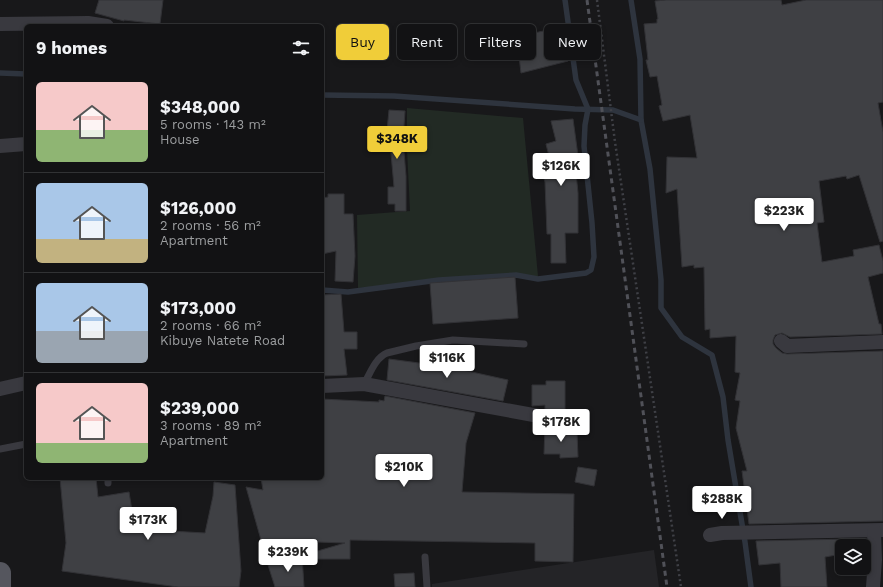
<!DOCTYPE html>
<html lang="en">
<head>
<meta charset="utf-8">
<style>
	body { margin:0; font-family:"Work Sans",sans-serif; background:#1f2022; color:#f1f3f6; height:100vh; display:flex; flex-direction:column; font-size:15px; white-space:nowrap }
	* { box-sizing:border-box; margin:0 }
	p { font-size:13px; color:#9c9ea0 }
	.icon { flex:none; width:22px; height:22px; fill:none; stroke:currentColor; stroke-width:2; stroke-linecap:round; stroke-linejoin:round }
	.map { position:relative; flex:1; overflow:hidden }
	.panel { position:absolute; left:24px; top:24px; width:300px; height:456px; display:flex; flex-direction:column; background:#121214; border-radius:6px; box-shadow:0 2px 6px #0003,0 0 0 1px #313234 }
	.panel>* { flex:none }
	.top-card { position:absolute; left:336px; top:24px; width:380px; height:36px; display:flex; gap:8px }
	.controls { position:absolute; left:835px; top:539px; display:grid; gap:8px }
	.controls a { display:grid; place-items:center; width:36px; height:36px; border-radius:6px; background:#121214; box-shadow:0 2px 6px #0003,0 0 0 1px #313234; font-size:20px }
	.price { position:absolute; translate:-50% -34px; padding:0 9px; border-radius:4px; background:#fff; color:#222; font-size:13px; line-height:26px; filter:drop-shadow(0 1px 2px #0008) }
	.price::after { content:''; position:absolute; left:50%; top:24px; width:12px; height:9px; margin-left:-6px; background:inherit; clip-path:polygon(0 0,100% 0,50% 100%) }
	.price.on { background:#f0cd39; color:#111 }
	ul { padding:0; list-style:none }
	li { display:flex; align-items:center; gap:12px; height:100px; padding:0 12px }
	li+li { border-top:1px solid #313234 }
	li span { display:grid; place-items:center; flex:none; width:112px; height:80px; border-radius:6px; color:#555 }
	li>.icon { margin-inline-start:auto }
	span .icon { width:48px; height:48px; fill:#fffc; stroke-width:1 }
	li b { font-size:17px }
	h2 { display:flex; justify-content:space-between; align-items:center; height:48px; padding:0 12px; font-size:17px }
	.chip { padding:0 14px; border-radius:6px; background:#121214; box-shadow:0 2px 6px #0003,0 0 0 1px #313234; font-size:14px; line-height:36px }
	.chip.on { background:#f0cd39; color:#111 }
	.map>svg:first-child { display:block }
	.built { fill:#242427 }
	.green { fill:#222a24 }
	.lines { fill:none; stroke-linecap:round; stroke-linejoin:round }
	.stream { stroke:#2e343e; stroke-width:5.5 }
	.building { fill:#3f4044; stroke:#323236 }
	.path { stroke:#3f4046; stroke-width:2.5; stroke-dasharray:2 3; stroke-linecap:butt }
	.service { stroke:#39393f; stroke-width:7 }
	.minor { stroke:#39393f; stroke-width:14 }
	.primary { stroke:#55565e; stroke-width:22 }
	.rail { stroke:#505158; stroke-width:3; stroke-dasharray:5 4; stroke-linecap:butt }
</style>
</head>
<body>
<div class="map">
<svg width="883" height="587" viewBox="0 0 883 587">
	<rect width="100%" height="100%" fill="#18181a"/>
	<path class="built" d="M654,550L659,587H432V584Z"/>
	<path class="green" d="M407,108L523,118L538,276L358,288L357,215L410,211L407,149Z"/>
	<g class="lines">
		<g class="stream">
			<path d="M631,0L640,59L641,120L650,169L661,280V308L682,337L712,355L723,397L728,440L745,542L751,587"/>
			<path d="M0,73L26,74"/>
			<path d="M322,95L394,96L575,109L613,110L641,120"/>
			<path d="M322,290L348,292L439,280L516,275L538,279L586,273L591,270L594,257L592,223L584,146L585,125L588,109L576,80L565,0"/>
		</g>
	</g>
	<g class="building">
		<path d="M99,0H163L160,24L124,20V21L95,13Z"/>
		<path d="M666,0H781L782,5L806,0H883V102L878,103L883,132V241L880,242L859,175L847,179L846,176L819,181L824,222L817,223L822,262L854,256L853,250L879,245L883,261V273L868,277L879,324H881L882,334L790,337L782,333L775,335L773,340V344L776,348L782,353L787,354L883,351V521L749,524L742,471H747L736,428L740,401L735,400L740,373L735,372L736,336L710,338V329L705,330L704,267L694,268V265L682,267L677,189L666,193L667,157L697,158L690,115L663,121L659,106L662,105L657,76L650,77L646,60H648L644,24L657,23V19H658L655,1Z"/>
		<path d="M533,27L534,33L548,30L552,43L563,40L568,61L521,73L519,56H522L516,31Z"/>
		<path d="M389,110L405,111L403,140L406,176V211H395V204H388V187H394L390,142L386,141Z"/>
		<path d="M573,119L579,163H575L578,193V233H565L566,263H551V234H547L545,182L538,159L549,156L546,144L556,141L551,121Z"/>
		<path d="M328,194H344V214H353L355,256L353,282L335,281L336,251L322,254V198L328,197Z"/>
		<path d="M515,277L518,318L433,324L430,283Z"/>
		<path d="M341,294L344,332H357V349H344L347,375L322,376V295Z"/>
		<path d="M389,359L449,367L508,380L503,401L387,380Z"/>
		<path d="M546,381H565V412L545,409V405L532,406V385H546Z"/>
		<path d="M385,396L475,413L466,443L462,492L574,494L573,562L535,561V543L350,540V559H304V555L345,543L261,540L246,487L263,490L261,478H322V399L379,402V400L384,401Z"/>
		<path d="M545,426L565,429V434L577,433L578,457L560,458V454H544Z"/>
		<path d="M578,467L597,470L594,486L575,482Z"/>
		<path d="M60,478H96L98,497L129,492L135,529L205,533L213,496L214,482L235,485L241,571L239,587H178L62,571L66,543Z"/>
		<path d="M849,539L850,546H842V554L825,557L827,587H781L780,563L759,565L756,541Z"/>
		<path d="M302,555L304,587H275L268,565Z"/>
		<path d="M414,573L415,587H395L394,574Z"/>
	</g>
	<g class="lines">
		<path class="path" d="M597,0L615,142L681,587"/>
		<g class="service">
			<path d="M364,384C370,374 375,358 387,353L416,346L453,340L524,344"/>
			<path d="M0,449L26,444"/>
			<path d="M108,478V483"/>
			<path d="M425,557L427,587"/>
		</g>
		<g class="minor">
			<path d="M0,24L88,23L107,26"/>
			<path d="M0,146L26,144"/>
			<path d="M781,341L787,346L883,342"/>
			<path d="M322,386L364,384L566,421"/>
			<path d="M0,389L26,383"/>
			<path d="M710,535L722,533L883,530"/>
			<path d="M873,587L875,560L874,531"/>
		</g>
		<path class="primary" d="M0,573V587"/>
		<path class="rail" d="M587,0L667,587"/>
	</g>
</svg>
<div class="controls">
<a><svg class="icon" aria-label="layers" viewBox="0 0 24 24"><path d="M12 4l9 5-9 5-9-5zM3 14l9 5 9-5"/></svg></a>
</div>
<b class="price on" style="left:397px;top:160px">$348K</b>
<b class="price" style="left:561px;top:187px">$126K</b>
<b class="price" style="left:784px;top:232px">$223K</b>
<b class="price" style="left:447px;top:379px">$116K</b>
<b class="price" style="left:561px;top:443px">$178K</b>
<b class="price" style="left:404px;top:488px">$210K</b>
<b class="price" style="left:722px;top:520px">$288K</b>
<b class="price" style="left:148px;top:541px">$173K</b>
<b class="price" style="left:288px;top:573px">$239K</b>
<div class="top-card">
<a class="chip on">Buy</a>
<a class="chip">Rent</a>
<a class="chip">Filters</a>
<a class="chip">New</a>
</div>
<section class="panel">
<h2>9 homes<svg class="icon" aria-label="filters" viewBox="0 0 24 24"><path d="M4 7h16M4 17h16"/><circle cx="9" cy="7" r="2"/><circle cx="15" cy="17" r="2"/></svg></h2>
<ul>
<li><span style="background:linear-gradient(#f6c9c9 60%,#8fb573 0)"><svg class="icon" aria-label="home" viewBox="0 0 24 24"><path d="M3 11l9-7 9 7M6 9v11h12V9"/></svg></span><div><b>$348,000</b><p>5 rooms · 143 m²</p><p>House</p></div></li>
<li><span style="background:linear-gradient(#a9c7e8 70%,#c2b280 0)"><svg class="icon" aria-label="home" viewBox="0 0 24 24"><path d="M3 11l9-7 9 7M6 9v11h12V9"/></svg></span><div><b>$126,000</b><p>2 rooms · 56 m²</p><p>Apartment</p></div></li>
<li><span style="background:linear-gradient(#a9c7e8 60%,#9aa5b1 0)"><svg class="icon" aria-label="home" viewBox="0 0 24 24"><path d="M3 11l9-7 9 7M6 9v11h12V9"/></svg></span><div><b>$173,000</b><p>2 rooms · 66 m²</p><p>Kibuye Natete Road</p></div></li>
<li><span style="background:linear-gradient(#f6c9c9 75%,#8fb573 0)"><svg class="icon" aria-label="home" viewBox="0 0 24 24"><path d="M3 11l9-7 9 7M6 9v11h12V9"/></svg></span><div><b>$239,000</b><p>3 rooms · 89 m²</p><p>Apartment</p></div></li>
</ul>
</section>
</div>
</body>
</html>
